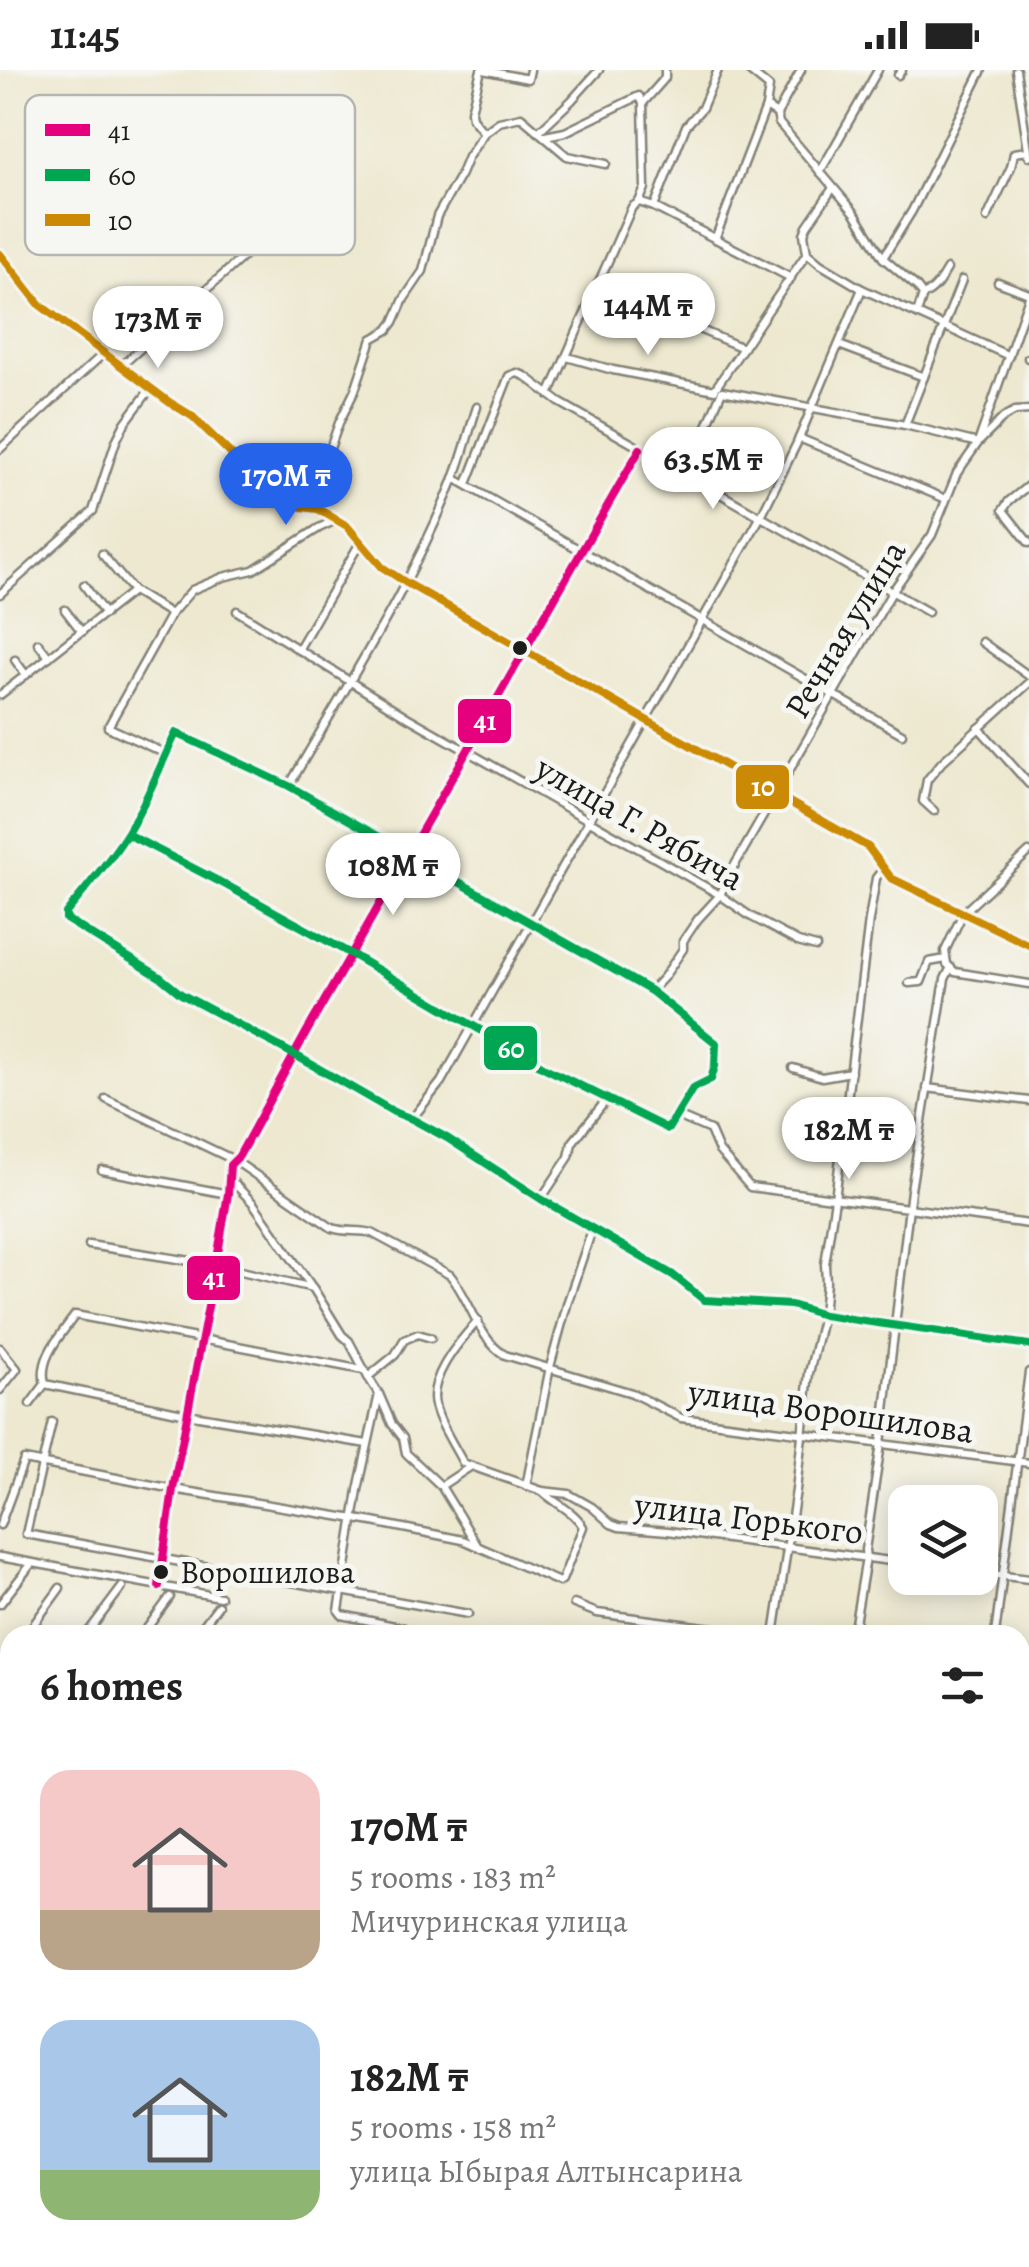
<!DOCTYPE html>
<html lang="en">
<head>
<meta charset="utf-8">
<style>
	body { margin:0; font-family:Alegreya,serif; background:#f6f6f6; color:#222; height:100vh; display:flex; flex-direction:column; font-size:38px; white-space:nowrap }
	* { box-sizing:border-box; margin:0 }
	p { font-size:32px; color:#767676 }
	.icon { flex:none; width:55px; height:55px; fill:none; stroke:currentColor; stroke-width:2; stroke-linecap:round; stroke-linejoin:round }
	.map { position:relative; flex:1; overflow:hidden }
	.details { position:absolute; left:0px; top:1555px; width:1030px; height:642px; display:flex; flex-direction:column; background:#fff; border-radius:30px 30px 0 0; box-shadow:0 5px 25px #0003 }
	.details>* { flex:none }
	.controls { position:absolute; left:888px; top:1415px; display:grid; gap:20px }
	.controls a { display:grid; place-items:center; width:110px; height:110px; border-radius:20px; background:#fff; box-shadow:0 5px 25px #0003; font-size:50px }
	.price { position:absolute; translate:-50% -85px; padding:0 22px; border-radius:35px; background:#fff; color:#222; font-size:32px; line-height:65px; filter:drop-shadow(0 2px 5px #0008) }
	.price::after { content:''; position:absolute; left:50%; top:60px; width:30px; height:22px; margin-left:-15px; background:inherit; clip-path:polygon(0 0,100% 0,50% 100%) }
	.price.current { background:#2563eb; color:#fff }
	ul { padding:0; list-style:none }
	li { display:flex; align-items:center; gap:30px; height:250px; padding:0 40px }
	li span { display:grid; place-items:center; flex:none; width:280px; height:200px; border-radius:30px; color:#555 }
	li>.icon { margin-inline-start:auto }
	span .icon { width:120px; height:120px; fill:#fffc; stroke-width:1 }
	li b { font-size:42px }
	h2 { display:flex; justify-content:space-between; align-items:center; height:120px; padding:0 40px; font-size:42px }
	.status { display:flex; justify-content:space-between; align-items:center; height:70px; padding:0 50px; background:#fff; direction:ltr }
	.status svg { height:28px; fill:currentColor }
	.map>svg:first-child { display:block }
	.lines { fill:none; stroke-linecap:round; stroke-linejoin:round }
	.canal { stroke:#79b8ed; stroke-width:5 }
	.minor-casing { stroke:#848276; stroke-width:11 }
	.major-casing { stroke:#848276; stroke-width:14 }
	.minor { stroke:#fff; stroke-width:6 }
	.major { stroke:#fff; stroke-width:9 }
	.bus-1-casing { stroke:#f6f6f2; stroke-width:15 }
	.bus-2-casing { stroke:#f6f6f2; stroke-width:15 }
	.bus-3-casing { stroke:#f6f6f2; stroke-width:15 }
	.bus-1 { stroke:#e5007d; stroke-width:8 }
	.bus-2 { stroke:#00a651; stroke-width:8 }
	.bus-3 { stroke:#cb8a06; stroke-width:8 }
	.bus-dot { fill:#1c1c1c; stroke:#f6f6f2; stroke-width:4 }
	.labels { text-anchor:middle; dominant-baseline:central; stroke-width:10; stroke-linejoin:round; paint-order:stroke }
	.bus-label { font-size:32px; fill:#1c1c1c; stroke:#f6f6f2; text-anchor:start }
	.street-label { font-size:35px; fill:#1c1c1c; stroke:#f6f6f2 }
	.key { fill:#f6f6f2; stroke:#b5b5b2; stroke-width:2.5 }
	.key-label { font-size:28px; fill:#1c1c1c }
	.line-badge { stroke:#f6f6f2; stroke-width:4 }
	.badge-label { font-size:28px; text-anchor:middle; font-weight:bold; fill:#fff }
</style>
</head>
<body>
<div class="status"><b>11:45</b><svg viewBox="0 0 49 12"><path d="M0 12V9h3v3zM5 12V6h3v6zM10 12V3h3v9zM15 12V0h3v12zM26 1h20v11H26zM47 4h2v5h-2z"/></svg></div>
<div class="map">
<svg width="1029" height="2197" viewBox="0 0 1029 2197">
	<rect width="100%" height="100%" fill="#f6f6f2"/>
	<filter id="ink" filterUnits="userSpaceOnUse"><feTurbulence type="fractalNoise" baseFrequency=".01" numOctaves="2"/><feDisplacementMap in="SourceGraphic" scale="20" xChannelSelector="R" yChannelSelector="G"/><feConvolveMatrix kernelMatrix="1 2 1 2 8 2 1 2 1" color-interpolation-filters="sRGB"/></filter>
	<filter id="wash" filterUnits="userSpaceOnUse"><feTurbulence type="fractalNoise" baseFrequency=".0048" numOctaves="4" result="noise"/><feDisplacementMap in="SourceGraphic" scale="40" xChannelSelector="R" yChannelSelector="G"/><feGaussianBlur stdDeviation="2.25" result="paint"/><feColorMatrix in="noise" values="0 0 0 0 0 0 0 0 0 0 0 0 0 0 0 0 0 1.4 0 .05"/><feComposite in="paint" operator="in"/></filter>
	<g filter="url(#wash)">
		<rect width="100%" height="100%" fill="#ede8cf"/>
		<g class="lines">
			<g class="canal">
				<path d="M0,1697L10,1704"/>
				<path d="M367,2188V2197"/>
			</g>
		</g>
	</g>
	<g filter="url(#ink)">
		<g class="lines">
			<g class="minor-casing">
				<g id="minor">
					<path d="M481,0L471,41L472,48L484,63"/>
					<path d="M483,0L528,9L530,0"/>
					<path d="M748,0L769,17L766,37L777,44L779,53L855,143L883,188L917,217L923,225L917,244"/>
					<path d="M1016,0L1029,86"/>
					<path d="M898,5L902,0"/>
					<path d="M643,33L665,8V0"/>
					<path d="M777,44L801,0"/>
					<path d="M538,62L571,31L599,0"/>
					<path d="M545,66L565,62L639,26L643,33L645,118L639,132"/>
					<path d="M820,102L878,0"/>
					<path d="M833,118L807,156L804,164L807,183L820,194L862,219L1009,286"/>
					<path d="M654,137L686,56L702,38L718,0"/>
					<path d="M987,148L1011,97L1014,83L1028,81"/>
					<path d="M715,169L766,37"/>
					<path d="M0,184L40,235L169,332L192,346L271,423L302,437L318,439L347,456L382,497L405,512L868,777L891,808L1029,875"/>
					<path d="M883,188L912,141L982,0"/>
					<path d="M998,212L1029,224"/>
					<path d="M598,216L743,278"/>
					<path d="M923,225C935,221 941,209 947,199"/>
					<path d="M839,275L924,307"/>
					<path d="M567,287L613,300L715,320"/>
					<path d="M1028,288H1029"/>
					<path d="M121,296L254,177"/>
					<path d="M715,319L807,183"/>
					<path d="M549,325L632,137L639,132L654,137L791,208"/>
					<path d="M905,355L962,210"/>
					<path d="M707,356L722,321L905,355L978,373L1029,227"/>
					<path d="M799,368L946,429"/>
					<path d="M0,379L104,283"/>
					<path d="M454,408L902,664"/>
					<path d="M467,414L509,306L517,303L525,306L559,332L928,542"/>
					<path d="M1029,415L1009,431L1003,440L1029,473"/>
					<path d="M302,437L303,425L323,398L339,353L355,320L372,269L388,260L394,252L404,229L423,201L437,146L461,104L468,87L484,63L499,52L521,47L567,86L606,94"/>
					<path d="M102,484L133,521"/>
					<path d="M84,515L105,544"/>
					<path d="M0,524L93,441L116,371L125,353L151,318"/>
					<path d="M65,540L82,562"/>
					<path d="M237,541L407,647L720,825L750,846L798,872L816,877"/>
					<path d="M982,572L1029,606"/>
					<path d="M38,573L49,587"/>
					<path d="M298,580L361,471"/>
					<path d="M15,590L26,605"/>
					<path d="M0,625L133,521L171,544"/>
					<path d="M979,658L1029,714"/>
					<path d="M166,684L108,657L171,544L192,520L223,507L253,500L319,458L336,450"/>
					<path d="M289,716C345,618 411,516 453,411C463,387 469,361 477,337"/>
					<path d="M934,741L923,731L927,710L942,692L1029,613"/>
					<path d="M127,764L226,815L351,884L545,998L668,1059L693,1018L711,1009L715,996L716,973L651,921L618,902L289,716L176,663C160,696 147,731 128,762C110,791 87,817 66,843V849L160,907L181,924L295,985L394,1042L412,1049L447,1068L541,1129L673,1205L704,1230L791,1235L823,1245L1029,1275"/>
					<path d="M1029,782L963,843L945,881L947,894L955,902L1029,914"/>
					<path d="M909,913L921,912L929,892L946,889"/>
					<path d="M651,921L664,907L683,879V871L698,849L720,825L732,800L892,522L932,465L957,403L978,373L1004,347L1015,341L1029,340"/>
					<path d="M793,998L822,1007L851,1002"/>
					<path d="M927,1018L1029,1031"/>
					<path d="M106,1029L234,1090L332,1158C346,1163 359,1159 372,1163L450,1205C470,1228 479,1271 505,1285L632,1323L681,1348L1029,1393"/>
					<path d="M675,1045L710,1060L719,1081L750,1117L1029,1154"/>
					<path d="M412,1049L441,1012L760,448L797,373L862,219"/>
					<path d="M102,1100L228,1124"/>
					<path d="M229,1108L253,1133L312,1217"/>
					<path d="M541,1129L569,1087L572,1073L608,1028"/>
					<path d="M89,1175L216,1195L313,1218L342,1265L349,1271L368,1307L395,1285L404,1270L418,1264L431,1268"/>
					<path d="M478,1251C461,1269 434,1300 434,1327C434,1346 454,1375 463,1393L542,1421L569,1424L592,1437L611,1454L619,1457L668,1461L905,1493"/>
					<path d="M0,1278L17,1299L0,1320"/>
					<path d="M363,1300L75,1245C61,1265 38,1288 45,1314L187,1344L367,1374"/>
					<path d="M368,1307L379,1324L358,1420L339,1541L342,1545L404,1558"/>
					<path d="M379,1324L392,1354L403,1368L406,1383L441,1416L477,1475"/>
					<path d="M30,1334L45,1314"/>
					<path d="M52,1352L26,1464L468,1544"/>
					<path d="M441,1416L470,1397"/>
					<path d="M526,1416L550,1297L568,1231L592,1160"/>
					<path d="M0,1455L24,1390L173,1419L373,1452L463,1470L559,1512L562,1510L583,1457C575,1441 554,1433 542,1421"/>
					<path d="M0,1487L220,1527"/>
					<path d="M980,1503L1029,1509"/>
					<path d="M159,1516L173,1419L216,1195L228,1124L230,1095L239,1086L306,963L640,379"/>
					<path d="M0,1534L32,1493"/>
					<path d="M574,1534L597,1543L766,1565"/>
					<path d="M26,1565L60,1518"/>
					<path d="M86,1565L122,1517"/>
					<path d="M142,1565L170,1527"/>
					<path d="M196,1565L218,1536"/>
					<path d="M774,1565L796,1420L809,1303L823,1245L826,1212L825,1194L835,1129L869,850L876,808L883,799"/>
					<path d="M853,1565L866,1488L865,1480L881,1374L911,1120L945,909L950,899"/>
					<path d="M995,1565L1029,1302"/>
					<path d="M0,1600L10,1587"/>
					<path d="M1020,1640H1029"/>
					<path d="M1020,1680L1029,1681"/>
					<path d="M2,1681L10,1670"/>
					<path d="M0,1728L10,1735"/>
					<path d="M1020,1744L1029,1745"/>
					<path d="M0,1780L10,1767"/>
					<path d="M1020,1803L1029,1804"/>
					<path d="M0,1859L10,1845"/>
					<path d="M0,1926L10,1912"/>
					<path d="M1020,2073L1029,2017"/>
					<path d="M1020,2181L1029,2182"/>
					<path d="M287,2188L288,2197"/>
					<path d="M339,2188L340,2197"/>
					<path d="M382,2188L383,2197"/>
					<path d="M704,2188L706,2191L744,2188"/>
					<path d="M766,2188L768,2197"/>
					<path d="M829,2188L830,2197"/>
					<path d="M990,2188L1022,2197"/>
					<path d="M396,2197L505,2188"/>
				</g>
			</g>
			<g class="major-casing">
				<g id="major">
					<path d="M0,1707L10,1714"/>
					<path d="M356,2188V2197"/>
				</g>
			</g>
			<use href="#minor" class="minor"/>
			<use href="#major" class="major"/>
			<g class="bus-1-casing">
				<path id="bus-1" d="M159,1516L173,1419L216,1195L228,1124L230,1095L239,1086L306,963L640,379"/>
			</g>
			<g class="bus-2-casing">
				<path id="bus-2" d="M127,764L226,815L351,884L545,998L668,1059L693,1018L711,1009L715,996L716,973L651,921L618,902L289,716L176,663C160,696 147,731 128,762C110,791 87,817 66,843V849L160,907L181,924L295,985L394,1042L412,1049L447,1068L541,1129L673,1205L704,1230L791,1235L823,1245L1029,1275"/>
			</g>
			<g class="bus-3-casing">
				<path id="bus-3" d="M0,184L40,235L169,332L192,346L271,423L302,437L318,439L347,456L382,497L405,512L868,777L891,808L1029,875"/>
			</g>
			<use href="#bus-1" class="bus-1"/>
			<use href="#bus-2" class="bus-2"/>
			<use href="#bus-3" class="bus-3"/>
		</g>
	</g>
	<g class="bus-dot">
		<circle cx="520" cy="578" r="9"/>
		<circle cx="161" cy="1502" r="9"/>
	</g>
	<g class="labels">
		<g class="bus-label">
			<text x="180" y="1502">Ворошилова</text>
		</g>
		<g class="street-label">
			<text transform="translate(845 559) rotate(-59)">Речная улица</text>
			<text transform="translate(640 753) rotate(30)">улица Г. Рябича</text>
			<text transform="translate(831 1341) rotate(8)">улица Ворошилова</text>
			<text transform="translate(749 1448) rotate(7)">улица Горького</text>
		</g>
	</g>
	<rect x="25" y="25" width="330" height="160" rx="15" class="key"/>
	<rect x="45" y="54" width="45" height="12" fill="#e5007d"/>
	<rect x="45" y="99" width="45" height="12" fill="#00a651"/>
	<rect x="45" y="144" width="45" height="12" fill="#cb8a06"/>
	<g class="key-label">
		<text x="108" y="70">41</text>
		<text x="108" y="115">60</text>
		<text x="108" y="160">10</text>
	</g>
	<g class="line-badge">
		<rect x="456" y="627" width="57" height="48" rx="10" fill="#e5007d"/>
		<rect x="734" y="693" width="57" height="48" rx="10" fill="#cb8a06"/>
		<rect x="482" y="954" width="57" height="48" rx="10" fill="#00a651"/>
		<rect x="185" y="1184" width="57" height="48" rx="10" fill="#e5007d"/>
	</g>
	<g class="badge-label">
		<text x="485" y="660">41</text>
		<text x="763" y="726">10</text>
		<text x="511" y="988">60</text>
		<text x="214" y="1217">41</text>
	</g>
</svg>
<div class="controls">
<a><svg class="icon" aria-label="layers" viewBox="0 0 24 24"><path d="M12 4l9 5-9 5-9-5zM3 14l9 5 9-5"/></svg></a>
</div>
<b class="price" style="left:648px;top:288px">144M ₸</b>
<b class="price" style="left:158px;top:301px">173M ₸</b>
<b class="price" style="left:713px;top:442px">63.5M ₸</b>
<b class="price current" style="left:286px;top:458px">170M ₸</b>
<b class="price" style="left:393px;top:848px">108M ₸</b>
<b class="price" style="left:849px;top:1112px">182M ₸</b>
<section class="details">
<h2>6 homes<svg class="icon" aria-label="filters" viewBox="0 0 24 24"><path d="M4 7h16M4 17h16"/><circle cx="9" cy="7" r="2"/><circle cx="15" cy="17" r="2"/></svg></h2>
<ul>
<li><span style="background:linear-gradient(#f6c9c9 70%,#b9a48a 0)"><svg class="icon" aria-label="home" viewBox="0 0 24 24"><path d="M3 11l9-7 9 7M6 9v11h12V9"/></svg></span><div><b>170M ₸</b><p>5 rooms · 183 m²</p><p>Мичуринская улица</p></div></li>
<li><span style="background:linear-gradient(#a9c7e8 75%,#8fb573 0)"><svg class="icon" aria-label="home" viewBox="0 0 24 24"><path d="M3 11l9-7 9 7M6 9v11h12V9"/></svg></span><div><b>182M ₸</b><p>5 rooms · 158 m²</p><p>улица Ыбырая Алтынсарина</p></div></li>
</ul>
</section>
</div>
</body>
</html>
